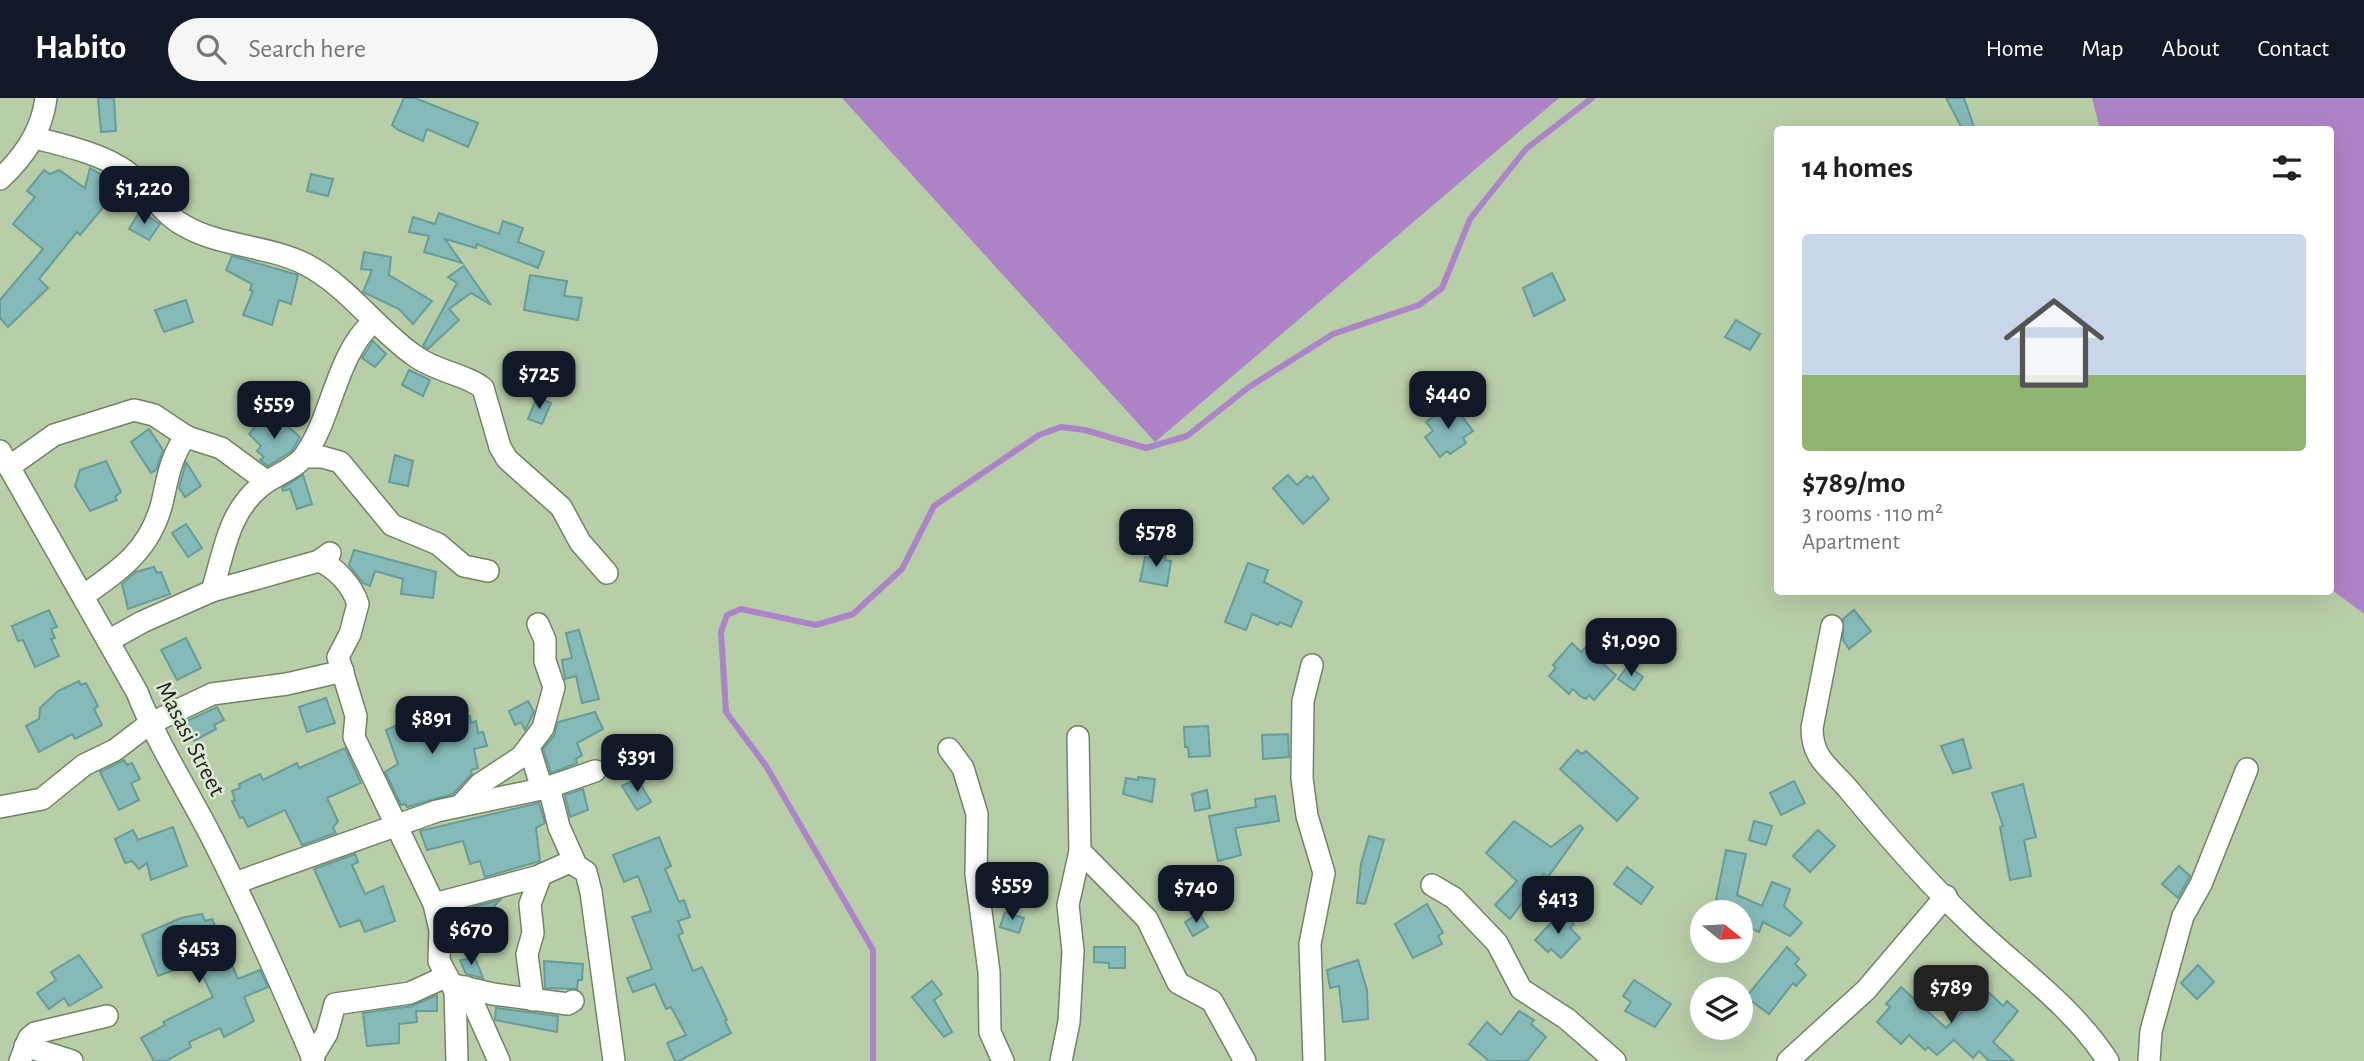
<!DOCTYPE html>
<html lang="en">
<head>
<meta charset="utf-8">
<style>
	body { margin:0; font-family:"Alegreya Sans",sans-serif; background:#f6f6f6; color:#202124; height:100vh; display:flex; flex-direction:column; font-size:26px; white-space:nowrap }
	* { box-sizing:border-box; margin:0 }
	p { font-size:23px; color:#757577 }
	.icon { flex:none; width:38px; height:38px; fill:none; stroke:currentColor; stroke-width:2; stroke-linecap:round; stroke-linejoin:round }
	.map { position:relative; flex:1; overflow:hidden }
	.sheet { position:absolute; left:1774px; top:28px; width:560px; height:469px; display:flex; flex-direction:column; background:#fff; border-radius:7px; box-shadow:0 7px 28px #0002 }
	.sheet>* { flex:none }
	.needle { width:46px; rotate:108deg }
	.controls { position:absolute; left:1690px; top:802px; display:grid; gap:14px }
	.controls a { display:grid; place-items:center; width:63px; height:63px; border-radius:50%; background:#fff; box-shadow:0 7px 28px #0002; font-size:35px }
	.price { position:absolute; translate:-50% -60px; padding:0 16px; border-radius:14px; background:#111827; color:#fff; font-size:23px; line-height:46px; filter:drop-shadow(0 2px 4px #0008) }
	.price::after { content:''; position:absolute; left:50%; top:42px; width:21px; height:16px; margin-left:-10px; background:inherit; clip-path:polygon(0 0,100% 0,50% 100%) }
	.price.current { background:#222; color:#fff }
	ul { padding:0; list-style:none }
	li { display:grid; align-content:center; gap:14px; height:371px; padding:0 28px }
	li+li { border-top:2px solid #e0e0e0 }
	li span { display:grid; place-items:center; height:217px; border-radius:7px; color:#555 }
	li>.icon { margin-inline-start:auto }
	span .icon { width:126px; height:126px; fill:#fffc; stroke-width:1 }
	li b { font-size:30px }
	h2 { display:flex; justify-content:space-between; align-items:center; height:84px; padding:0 28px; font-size:30px }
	header { display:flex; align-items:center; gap:42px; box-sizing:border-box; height:98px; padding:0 35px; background:#111827; color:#fff }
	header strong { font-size:33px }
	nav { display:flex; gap:38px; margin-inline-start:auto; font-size:24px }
	.search { width:490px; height:63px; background:#f6f6f6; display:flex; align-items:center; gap:18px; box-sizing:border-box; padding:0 24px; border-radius:38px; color:#757577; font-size:26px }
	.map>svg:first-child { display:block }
	.water { fill:#ae84c8 }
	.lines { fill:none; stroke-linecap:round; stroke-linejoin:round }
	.stream { stroke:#ae84c8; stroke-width:6 }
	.building { fill:#85bab8; stroke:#679c99; stroke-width:2 }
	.street-casing { stroke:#718562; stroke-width:24 }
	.street { stroke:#fff; stroke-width:21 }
	.labels { text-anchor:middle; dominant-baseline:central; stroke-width:5; stroke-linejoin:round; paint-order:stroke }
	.street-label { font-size:24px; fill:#1d2517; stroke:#dfead7 }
</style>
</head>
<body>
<header>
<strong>Habito</strong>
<div class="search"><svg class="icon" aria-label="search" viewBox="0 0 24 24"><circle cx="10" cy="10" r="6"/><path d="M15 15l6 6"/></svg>Search here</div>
<nav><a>Home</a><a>Map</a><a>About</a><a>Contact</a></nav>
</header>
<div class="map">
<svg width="2364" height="963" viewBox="0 0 2364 963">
	<rect width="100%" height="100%" fill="#b8cea8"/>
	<g class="water">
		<path d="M842,0H1559L1155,344Z"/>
		<path d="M2092,0H2364V516L2331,491V32L2100,31Z"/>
	</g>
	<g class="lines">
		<path class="stream" d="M873,963V852L766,668L726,614L721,534L727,517L741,511L816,527L853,516L902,471L934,408L1039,337L1061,329L1085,332L1146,350L1187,338L1249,289L1333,236L1419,207L1442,190L1470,121L1526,51L1592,0"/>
	</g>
	<g class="building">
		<path d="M98,0H114L116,33L101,34Z"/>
		<path d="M404,0H415L478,25L468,49L427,31L423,43L398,32L392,27Z"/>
		<path d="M1946,0H1964L1975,32H1963Z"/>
		<path d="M90,70L126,91L119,106L110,101L80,137L77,134L39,181L48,190L8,229L0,220V202L43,151L13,126L35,99L27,93L44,72L50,76L59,72L85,90Z"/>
		<path d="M311,76L333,81L328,98L307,93Z"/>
		<path d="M140,113L160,126L149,142L129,131Z"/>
		<path d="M439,115L499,136L503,123L523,130L518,144L544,154L538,170L477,146L476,150L445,141L462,165L424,154L429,138L409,134L413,119L435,126Z"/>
		<path d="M364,154L391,159L389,177L432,203L413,226L399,211L363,194L372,172L361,171Z"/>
		<path d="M232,158L298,177L291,206L279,202L272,227L243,217L253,193L250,192L252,186L226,172Z"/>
		<path d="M464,168L491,207L471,195L449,211L459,222L428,251L423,248L457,185L448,179Z"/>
		<path d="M1552,175L1565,202L1534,218L1523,190Z"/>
		<path d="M530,177L567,183L564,198L582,200L578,222L524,212Z"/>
		<path d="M186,202L193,224L164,234L155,212Z"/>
		<path d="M1736,222L1760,236L1750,252L1725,239Z"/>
		<path d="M373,243L386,256L375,269L362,260Z"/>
		<path d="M409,272L430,282L423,298L402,287Z"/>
		<path d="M537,299L551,305L542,326L528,321Z"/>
		<path d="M1452,305L1473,333L1463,340L1466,345L1450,356L1447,353L1440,359L1425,339L1433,333L1426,324Z"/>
		<path d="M264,319L277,330L283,324L300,339L292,353L268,368L260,362L264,359L257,353L261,348L249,336Z"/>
		<path d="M149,331L163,352L156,372L151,375L131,344Z"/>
		<path d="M395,357L413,363L408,388L389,384Z"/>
		<path d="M106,363L121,394L115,399L117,402L90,413L75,388L80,372Z"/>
		<path d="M186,364L201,388L185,399L179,390Z"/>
		<path d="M303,377L312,406L297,411L290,391L283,393L282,390Z"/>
		<path d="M1288,377L1297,387L1307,378L1310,381L1313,378L1329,401L1303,426L1273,390Z"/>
		<path d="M186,426L202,450L188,459L172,435Z"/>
		<path d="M1150,451L1166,454L1165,462L1171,463L1167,488L1140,483L1145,459L1149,460Z"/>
		<path d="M354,452L436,474L433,500L401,496L403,481L375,473L370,488L363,485L349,467Z"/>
		<path d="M1248,465L1268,472L1264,484L1302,504L1291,529L1280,524L1278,527L1252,516L1246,532L1225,524Z"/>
		<path d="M154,469L157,475L161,474L170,496L128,511L122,486L136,474Z"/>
		<path d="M49,512L57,529L51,531L55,540L51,541L59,558L35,569L23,542L18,543L12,528Z"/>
		<path d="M1854,512L1871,533L1849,551L1843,542V521Z"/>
		<path d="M579,532L599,601L582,605L576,578L565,581L562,562L572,560L566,535Z"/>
		<path d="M186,540L201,570L177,582L161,552Z"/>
		<path d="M1572,545L1581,554L1585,550L1616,577L1594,602L1589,597L1586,601L1580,598L1573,591L1569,596L1549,578L1556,570L1553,567Z"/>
		<path d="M1628,568L1643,579L1634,592L1618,581Z"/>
		<path d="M79,583L81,587L86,585L98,608L94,611L102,627L75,641L72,636L39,654L26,628L39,621L40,610L58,593Z"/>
		<path d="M326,600L335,625L307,634L299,609Z"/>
		<path d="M528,603L534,614L525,632L521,624L515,627L509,613Z"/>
		<path d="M436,607L443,625L470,618L471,625L476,623L478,635L483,634L487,648L474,651L478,670L471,672L472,676L453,696L407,709L405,706L401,707L385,674L398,666L386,632L418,618L416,612Z"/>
		<path d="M217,609L224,622L214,627L216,631L194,643L185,624Z"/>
		<path d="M595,614L603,631L577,645L582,657L576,661L577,665L551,675L543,651L554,638L558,624Z"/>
		<path d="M1208,628L1210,658L1189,659L1188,649H1185L1184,629Z"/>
		<path d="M1288,636L1289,659L1263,661L1262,637Z"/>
		<path d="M1963,641L1971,670L1953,675L1941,648Z"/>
		<path d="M345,650L361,685L327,700L338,723L333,730L336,735L302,747L285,712L248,729L243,719L240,720L232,703L235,702L232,693L240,690L239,686L260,676L263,682L297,665L299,670Z"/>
		<path d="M1577,652L1582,656L1586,653L1638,700L1617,723L1560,671Z"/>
		<path d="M124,662L127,667L132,665L140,681L131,685L139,702L119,712L100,674Z"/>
		<path d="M1138,679L1155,681L1152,704L1123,696L1126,680L1138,682Z"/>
		<path d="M637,680L651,704L637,712L622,688Z"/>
		<path d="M1794,683L1805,705L1781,717L1770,695Z"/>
		<path d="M2023,686L2036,739L2024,742L2031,778L2010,782L2000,729L2003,728L1992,695Z"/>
		<path d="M583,691L588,712L570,719L565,697Z"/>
		<path d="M1207,692L1210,710L1195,713L1192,696Z"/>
		<path d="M1275,698L1279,723L1235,730L1241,757L1218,763L1209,718L1256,709L1255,701Z"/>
		<path d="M539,705L545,725L536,730L540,763L485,779L480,763L470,766L463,743L427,752L420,733Z"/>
		<path d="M1514,723L1551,749L1580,727L1583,730L1548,779L1544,776L1510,821L1495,807L1517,783L1486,755Z"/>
		<path d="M1754,723L1772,728L1766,747L1749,742Z"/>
		<path d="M173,729L187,768L151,782L147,765L139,771L132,763L125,765L115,741L133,732L138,742Z"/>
		<path d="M1818,732L1835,748L1810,774L1793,758Z"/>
		<path d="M1369,738L1384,742L1365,806L1357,805L1361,766Z"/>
		<path d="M659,739L671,768L665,771L679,804L684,802L690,819L678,823L683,835L678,837L693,873L702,869L727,922L725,923L731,935L679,963H675L667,945L686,937L671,909L666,911L655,886L633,894L627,880L652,871L632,819L651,813L638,778L624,784L613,757Z"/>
		<path d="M1726,752L1746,756L1737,797L1762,808L1772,784L1790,791L1784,808L1802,825L1790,838L1763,824L1759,834L1750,830L1741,823V814H1730L1716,802Z"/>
		<path d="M355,756L358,764L352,767L365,796L383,788L395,823L365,834L360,822L340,829L314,771Z"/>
		<path d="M2179,768L2190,778L2178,800L2162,786Z"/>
		<path d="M1627,769L1653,789L1641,806L1614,786Z"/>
		<path d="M500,802L494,808L498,816L479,827L484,841L469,847L456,820L461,818L459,813Z"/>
		<path d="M1427,806L1443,835L1438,838L1442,846L1413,860L1395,826Z"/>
		<path d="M1005,814L1024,820L1019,835L1000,829Z"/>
		<path d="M1561,814L1574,826L1570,830L1580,840L1561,860L1551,851L1548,854L1535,842Z"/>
		<path d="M1199,815L1208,829L1193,838L1185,824Z"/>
		<path d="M202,816L205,823L212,821L238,881L260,872L268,889L244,899L254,923L224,939L220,930L189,944L191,949L166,963H154L141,940L165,927L163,924L213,899L196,864L158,878L142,837L181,820Z"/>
		<path d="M1094,849H1125V870H1109V865L1094,864Z"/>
		<path d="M1787,849L1799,861L1795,866L1806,877L1796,888L1793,885L1769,916L1746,899Z"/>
		<path d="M79,857L102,889L69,908L64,900L49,911L37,895L56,882L51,874Z"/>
		<path d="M475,860L483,880L466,876L460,862Z"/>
		<path d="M1358,862L1367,892L1368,921L1343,924L1339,888L1330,890L1327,872Z"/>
		<path d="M544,863L583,866L582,882H578L577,891L545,890Z"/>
		<path d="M2198,867L2214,884L2197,901L2181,885Z"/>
		<path d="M1634,882L1671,906L1655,929L1625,913L1631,904L1623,898Z"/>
		<path d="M932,883L942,896L934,902L952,934L944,939L912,899Z"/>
		<path d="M1901,889L1946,930L1985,891L2003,908L2007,903L2018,913L1993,944L2014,963H1989L1979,953L1973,960L1954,942L1937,957L1928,949L1925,952L1909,937L1901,946L1877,924L1890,909L1886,906Z"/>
		<path d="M437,897V913H416L417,924L399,926V945L367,948L363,915L412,908Z"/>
		<path d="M496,910L558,918L557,934L495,922Z"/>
		<path d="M1519,913L1534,922L1531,926L1546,939L1527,963H1489L1469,946L1487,924L1501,937Z"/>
	</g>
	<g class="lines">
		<g class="street-casing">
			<g id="street">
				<path d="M35,40C64,47 111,58 133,79C150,94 163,116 183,127C220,149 267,147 305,166C348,188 376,231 415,258C435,273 467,277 483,290L500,349L507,361L561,409L580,444L607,475"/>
				<path d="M0,81C24,59 42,33 46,0"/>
				<path d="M0,353L137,594C157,645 187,691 212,740C249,813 282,888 314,963"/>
				<path d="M304,359H322L340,364L392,427L438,446L464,468L488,473"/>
				<path d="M9,369L54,337L134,312L154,317L187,339L221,350L266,383"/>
				<path d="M319,463C336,469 353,489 358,506L350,536L338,559L356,618L354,639L434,806L440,832L439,863L455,893L457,963"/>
				<path d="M212,493C224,455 228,414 261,388C274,377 296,371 305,357C333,317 336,256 374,223"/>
				<path d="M83,498C120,472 150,452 162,405C168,379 170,360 186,338"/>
				<path d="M1832,528L1812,630C1812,662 1831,670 1849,692C1887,738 1925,782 1968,823C2016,870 2071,906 2108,963"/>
				<path d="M108,543L142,524L212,493L319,463L330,455"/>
				<path d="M1312,567L1303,603L1302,680L1307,718L1324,775L1310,846L1314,963"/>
				<path d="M1078,639L1080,753L1147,821L1178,885L1212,903L1245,963"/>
				<path d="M529,649L542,691"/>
				<path d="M949,651L963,670L977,716L976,776L989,874L990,934L1003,963"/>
				<path d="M549,689L559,729L576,767"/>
				<path d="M461,707L480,686L521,659L543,630L554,589L545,563V542L538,526"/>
				<path d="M0,709L42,701L84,667L115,652L149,626L212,596L287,586L343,573"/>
				<path d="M235,785L437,713L546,690L595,673"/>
				<path d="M1432,787L1454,800L1497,845L1521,891L1567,921L1615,963"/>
				<path d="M434,806L536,779L570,764L586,774L591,794L614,963"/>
				<path d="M454,887L493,896L568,906L573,903"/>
				<path d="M466,889L499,963"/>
				<path d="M533,902L527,856L533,835L530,806L541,777"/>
				<path d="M25,948L72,963"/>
				<path d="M312,960L327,935L335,906L410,895L447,878"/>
				<path d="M20,963L29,940L35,935L107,918"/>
				<path d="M1061,963L1069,924L1073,853L1068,807L1080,753"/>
				<path d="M1788,963L1866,892L1946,798"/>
				<path d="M2149,963L2151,933L2183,818L2201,786L2247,671"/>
			</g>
		</g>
		<use href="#street" class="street"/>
	</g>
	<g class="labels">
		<g class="street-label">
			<text transform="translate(190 641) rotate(63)">Masasi Street</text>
		</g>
	</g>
</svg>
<div class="controls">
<a><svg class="needle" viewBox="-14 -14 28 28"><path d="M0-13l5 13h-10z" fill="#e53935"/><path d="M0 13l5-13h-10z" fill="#757577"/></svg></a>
<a><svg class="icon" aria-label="layers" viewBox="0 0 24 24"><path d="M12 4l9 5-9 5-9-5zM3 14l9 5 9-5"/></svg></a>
</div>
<b class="price" style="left:144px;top:128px">$1,220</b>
<b class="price" style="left:539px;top:313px">$725</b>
<b class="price" style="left:1448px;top:333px">$440</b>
<b class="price" style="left:274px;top:343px">$559</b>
<b class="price" style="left:1156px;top:471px">$578</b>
<b class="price" style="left:1631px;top:580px">$1,090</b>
<b class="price" style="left:432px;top:658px">$891</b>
<b class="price" style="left:637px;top:696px">$391</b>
<b class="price" style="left:1012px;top:824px">$559</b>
<b class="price" style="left:1196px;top:827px">$740</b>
<b class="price" style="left:1558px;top:838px">$413</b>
<b class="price" style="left:471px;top:869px">$670</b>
<b class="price" style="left:199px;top:887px">$453</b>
<b class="price current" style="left:1951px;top:927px">$789</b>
<section class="sheet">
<h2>14 homes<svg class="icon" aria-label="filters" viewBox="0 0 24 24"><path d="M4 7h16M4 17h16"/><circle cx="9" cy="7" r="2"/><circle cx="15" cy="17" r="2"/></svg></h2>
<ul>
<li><span style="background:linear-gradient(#c9d6e8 65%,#8fb573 0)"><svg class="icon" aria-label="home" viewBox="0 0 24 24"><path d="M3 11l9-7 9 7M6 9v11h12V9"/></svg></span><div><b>$789/mo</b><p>3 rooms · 110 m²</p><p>Apartment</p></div></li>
</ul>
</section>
</div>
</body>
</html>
